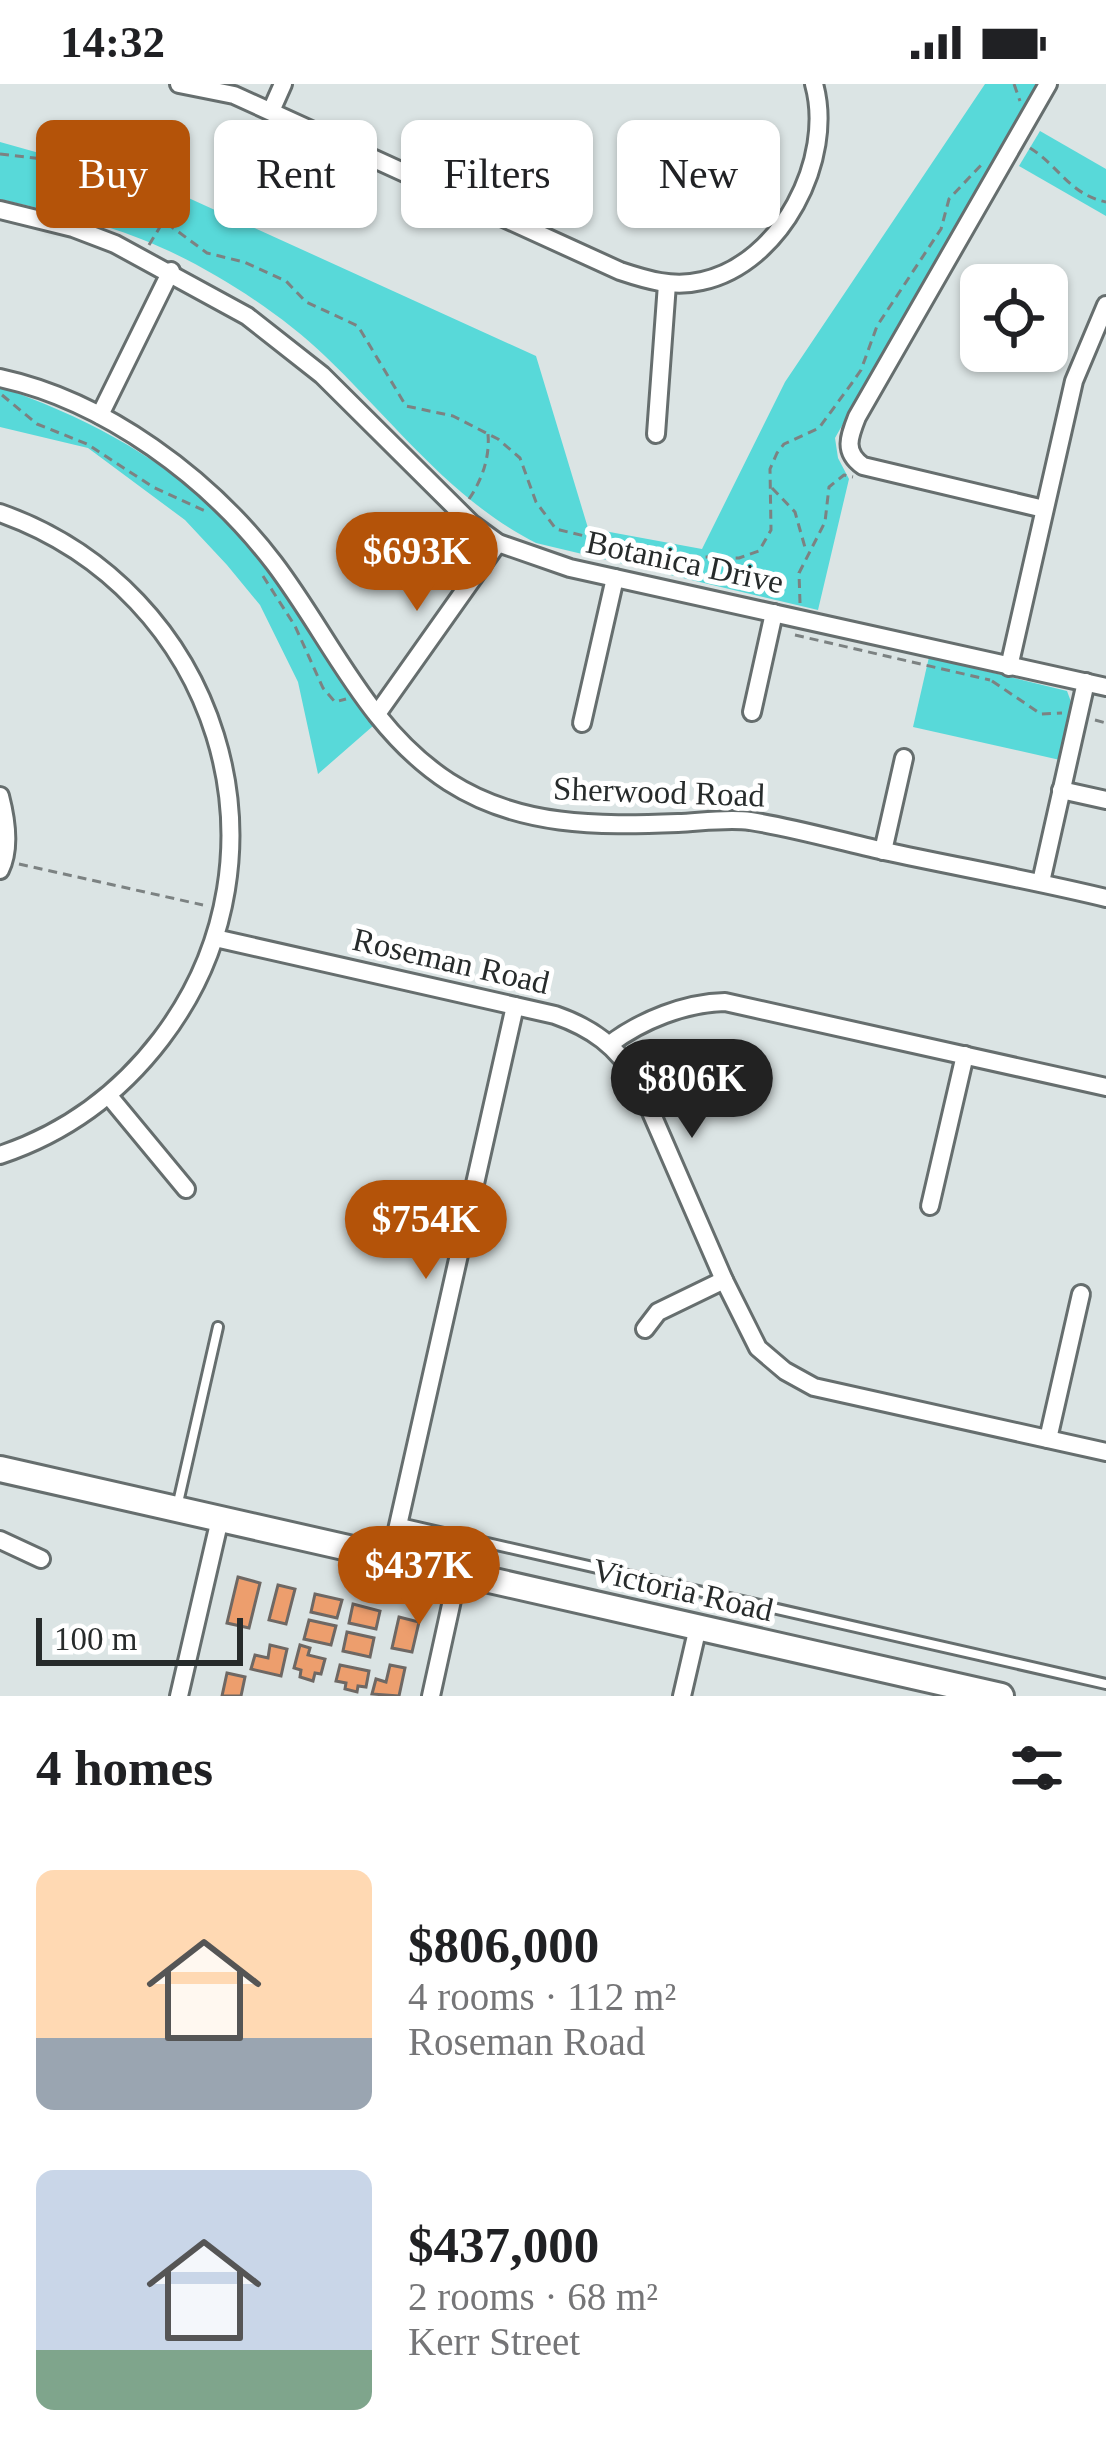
<!DOCTYPE html>
<html lang="en">
<head>
<meta charset="utf-8">
<style>
	body { margin:0; font-family:Georgia,serif; background:#f2f2f2; color:#202124; height:100vh; display:flex; flex-direction:column; font-size:45px; white-space:nowrap }
	* { box-sizing:border-box; margin:0 }
	p { font-size:39px; color:#757577 }
	.icon { flex:none; width:66px; height:66px; fill:none; stroke:currentColor; stroke-width:2; stroke-linecap:round; stroke-linejoin:round }
	.map { position:relative; height:1612px; overflow:hidden }
	.details { display:flex; flex-direction:column; background:#fff; flex:1 }
	.details>* { flex:none }
	.top-card { position:absolute; left:36px; top:36px; width:1035px; height:108px; display:flex; gap:24px }
	.fabs { position:absolute; left:960px; top:180px; display:grid; gap:24px }
	.fabs a { display:grid; place-items:center; width:108px; height:108px; border-radius:18px; background:#fff; box-shadow:0 3px 9px #0004; font-size:60px }
	.scale { position:absolute; left:36px; bottom:30px; width:207px; box-sizing:border-box; padding-left:12px; border:6px solid #272b2b; border-top:0; font-size:33px; line-height:42px; white-space:nowrap; color:#272b2b; -webkit-text-stroke:9px #fff; paint-order:stroke }
	.price { position:absolute; translate:-50% -102px; padding:0 27px; border-radius:42px; background:#b45309; color:#fff; font-size:39px; line-height:78px; filter:drop-shadow(0 3px 6px #0008) }
	.price::after { content:''; position:absolute; left:50%; top:72px; width:36px; height:27px; margin-left:-18px; background:inherit; clip-path:polygon(0 0,100% 0,50% 100%) }
	.price.current { background:#222; color:#fff }
	ul { padding:0; list-style:none }
	li { display:flex; align-items:center; gap:36px; height:300px; padding:0 36px }
	li span { display:grid; place-items:center; flex:none; width:336px; height:240px; border-radius:18px; color:#555 }
	li>.icon { margin-inline-start:auto }
	span .icon { width:144px; height:144px; fill:#fffc; stroke-width:1 }
	li b { font-size:51px }
	h2 { display:flex; justify-content:space-between; align-items:center; height:144px; padding:0 36px; font-size:51px }
	.chip { padding:0 42px; border-radius:18px; background:#fff; box-shadow:0 3px 9px #0004; font-size:42px; line-height:108px }
	.chip.current { background:#b45309; color:#fff }
	.status { display:flex; justify-content:space-between; align-items:center; height:84px; padding:0 60px; background:#fff; direction:ltr }
	.status svg { height:33px; fill:currentColor }
	.map>svg:first-child { display:block }
	.green { fill:#58d9d9 }
	.building { fill:#ed9e6d; stroke:#6e6864; stroke-width:3 }
	.lines { fill:none; stroke-linecap:round; stroke-linejoin:round }
	.lane-casing { stroke:#666e6e; stroke-width:14 }
	.street-casing { stroke:#666e6e; stroke-width:22 }
	.secondary-casing { stroke:#666e6e; stroke-width:30 }
	.path { stroke:#7c8282; stroke-width:3; stroke-dasharray:9 6; stroke-linecap:butt }
	.lane { stroke:#fff; stroke-width:8 }
	.street { stroke:#fff; stroke-width:16 }
	.secondary { stroke:#fff; stroke-width:24 }
	.labels { text-anchor:middle; dominant-baseline:central; stroke-width:10; stroke-linejoin:round; paint-order:stroke }
	.street-label { font-size:33px; fill:#272b2b; stroke:#fff }
</style>
</head>
<body>
<div class="status"><b>14:32</b><svg viewBox="0 0 49 12"><path d="M0 12V9h3v3zM5 12V6h3v6zM10 12V3h3v9zM15 12V0h3v12zM26 1h20v11H26zM47 4h2v5h-2z"/></svg></div>
<div class="map">
<svg width="1106" height="1612" viewBox="0 0 1106 1612">
	<rect width="100%" height="100%" fill="#dbe4e4"/>
	<g class="green">
		<path d="M985,0H1037L835,354L838,374L849,395L818,526L536,459C452,417 392,336 325,272C277,226 203,179 141,155C96,137 46,126 0,115V58L171,106L536,272L588,444L702,465L785,298Z"/>
		<path d="M1040,47L1106,85V132L1019,82Z"/>
		<path d="M0,303C83,332 158,371 222,432C284,491 325,573 373,642L318,690L298,598L260,521L227,481L185,436L88,364L0,343Z"/>
		<path d="M929,573L1067,607L1073,623L1060,676L913,643Z"/>
	</g>
	<g class="building">
		<path d="M238,1493L260,1499L249,1544L227,1539Z"/>
		<path d="M278,1501L295,1505L286,1540L269,1536Z"/>
		<path d="M315,1510L342,1516L337,1534L311,1528Z"/>
		<path d="M353,1520L380,1527L376,1545L349,1539Z"/>
		<path d="M399,1533L419,1538L412,1568L392,1564Z"/>
		<path d="M309,1536L336,1542L331,1561L304,1555Z"/>
		<path d="M347,1548L374,1554L370,1573L343,1567Z"/>
		<path d="M270,1561L287,1565L281,1592L251,1585L255,1571L268,1574Z"/>
		<path d="M300,1561L310,1564L308,1571L325,1575L321,1590L315,1589L313,1597L300,1593L301,1586L294,1584Z"/>
		<path d="M340,1581L369,1587L366,1603L358,1602L357,1608L345,1605L346,1599L336,1597Z"/>
		<path d="M390,1581L405,1584L399,1612L372,1610L376,1595L386,1598Z"/>
		<path d="M227,1589L245,1593L241,1612H222Z"/>
	</g>
	<g class="lines">
		<g class="lane-casing">
			<g id="lane">
				<path d="M177,1423L218,1243"/>
				<path d="M400,1439L1106,1600"/>
			</g>
		</g>
		<g class="street-casing">
			<g id="street">
				<path d="M179,0L234,11L620,187C647,196 673,204 702,197C781,180 835,75 814,0"/>
				<path d="M271,27L283,0"/>
				<path d="M0,126L73,144L115,160L247,232L322,291L472,440L498,459L570,484L1106,603"/>
				<path d="M0,294C106,317 209,394 274,479C331,554 367,645 449,698C519,743 598,742 678,739C701,738 727,734 750,737C795,744 839,757 884,767C958,783 1032,796 1106,814"/>
				<path d="M100,331L171,187"/>
				<path d="M656,350L667,200"/>
				<path d="M1044,425L863,382C843,368 849,353 857,333L1048,0"/>
				<path d="M0,429C218,506 302,770 161,955C119,1010 66,1049 0,1071"/>
				<path d="M1009,583L1074,297L1106,221"/>
				<path d="M752,628L774,529"/>
				<path d="M377,630L498,459"/>
				<path d="M582,639L615,494"/>
				<path d="M1061,706L1106,716"/>
				<path d="M0,712C6,735 11,764 0,786"/>
				<path d="M883,767L904,674"/>
				<path d="M1041,798L1086,598"/>
				<path d="M215,854L555,931C592,944 617,962 637,996L724,1196L758,1264L785,1287L814,1303L1106,1368"/>
				<path d="M610,960C642,936 685,919 725,918L1106,1003"/>
				<path d="M109,1012L186,1105"/>
				<path d="M930,1122L965,971"/>
				<path d="M645,1245L658,1228L724,1196"/>
				<path d="M1048,1355L1081,1210"/>
				<path d="M0,1456L41,1475"/>
				<path d="M388,1486L515,922"/>
				<path d="M179,1612L220,1435"/>
				<path d="M431,1612L458,1489"/>
				<path d="M682,1612L698,1543"/>
			</g>
		</g>
		<g class="secondary-casing">
			<path id="secondary" d="M0,1385L1001,1612"/>
		</g>
		<g class="path">
			<path d="M1014,0L1020,17"/>
			<path d="M1030,64C1059,82 1069,110 1106,118"/>
			<path d="M0,70L44,75L156,110L161,118V135L207,169L244,178L286,197L306,218L358,242L406,322L453,332L498,355L520,374L536,418L556,445L666,472L739,474L759,467L771,446L770,385L777,369L784,360L819,344L852,299L861,286L877,242L941,145L949,115L983,79"/>
			<path d="M149,161L163,138"/>
			<path d="M2,311L37,340L87,360L153,403L205,427"/>
			<path d="M772,404L795,428L806,467"/>
			<path d="M469,415C482,396 490,373 488,350"/>
			<path d="M263,492L295,542L323,604L335,618L346,615"/>
			<path d="M800,519L799,489L825,438L829,403L844,391L853,393"/>
			<path d="M795,551L990,596"/>
			<path d="M992,597L1041,630L1062,629"/>
			<path d="M1095,636L1106,639"/>
			<path d="M19,780L203,821"/>
		</g>
		<use href="#lane" class="lane"/>
		<use href="#street" class="street"/>
		<use href="#secondary" class="secondary"/>
	</g>
	<g class="labels">
		<g class="street-label">
			<text transform="translate(685 478) rotate(12)">Botanica Drive</text>
			<text transform="translate(659 708) rotate(2)">Sherwood Road</text>
			<text transform="translate(451 877) rotate(13)">Roseman Road</text>
			<text transform="translate(683 1506) rotate(13)">Victoria Road</text>
		</g>
	</g>
</svg>
<div class="fabs">
<a><svg class="icon" aria-label="locate" viewBox="0 0 24 24"><circle cx="12" cy="12" r="6"/><path d="M12 2v4M12 18v4M2 12h4M18 12h4"/></svg></a>
</div>
<div class="scale">100 m</div>
<b class="price" style="left:417px;top:530px">$693K</b>
<b class="price current" style="left:692px;top:1057px">$806K</b>
<b class="price" style="left:426px;top:1198px">$754K</b>
<b class="price" style="left:419px;top:1544px">$437K</b>
<div class="top-card">
<a class="chip current">Buy</a>
<a class="chip">Rent</a>
<a class="chip">Filters</a>
<a class="chip">New</a>
</div>
</div>
<section class="details">
<h2>4 homes<svg class="icon" aria-label="filters" viewBox="0 0 24 24"><path d="M4 7h16M4 17h16"/><circle cx="9" cy="7" r="2"/><circle cx="15" cy="17" r="2"/></svg></h2>
<ul>
<li><span style="background:linear-gradient(#ffd9b3 70%,#9aa5b1 0)"><svg class="icon" aria-label="home" viewBox="0 0 24 24"><path d="M3 11l9-7 9 7M6 9v11h12V9"/></svg></span><div><b>$806,000</b><p>4 rooms · 112 m²</p><p>Roseman Road</p></div></li>
<li><span style="background:linear-gradient(#c9d6e8 75%,#7fa58c 0)"><svg class="icon" aria-label="home" viewBox="0 0 24 24"><path d="M3 11l9-7 9 7M6 9v11h12V9"/></svg></span><div><b>$437,000</b><p>2 rooms · 68 m²</p><p>Kerr Street</p></div></li>
</ul>
</section>
</body>
</html>
